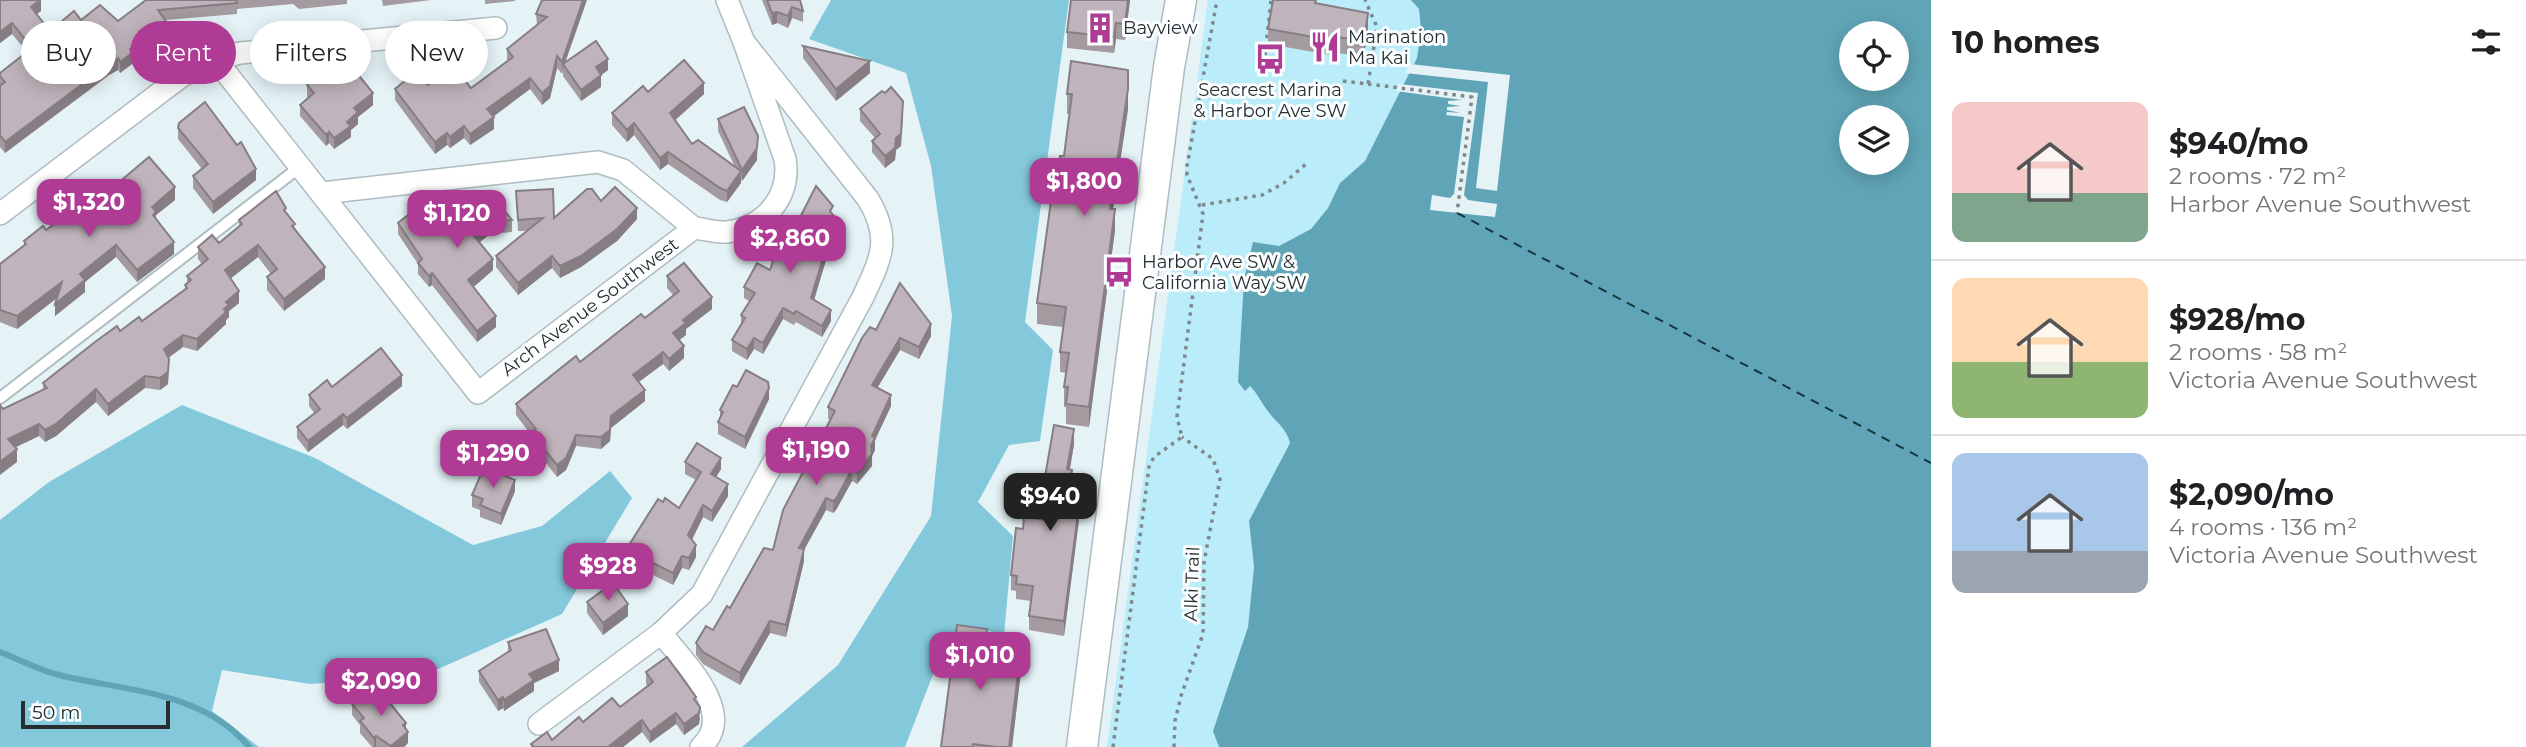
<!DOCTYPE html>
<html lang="en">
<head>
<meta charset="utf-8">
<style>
	body { margin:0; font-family:Montserrat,sans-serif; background:#f2f2f2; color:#202124; height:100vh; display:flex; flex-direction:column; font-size:26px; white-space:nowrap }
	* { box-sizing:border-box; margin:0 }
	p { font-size:23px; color:#757577 }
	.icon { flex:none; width:38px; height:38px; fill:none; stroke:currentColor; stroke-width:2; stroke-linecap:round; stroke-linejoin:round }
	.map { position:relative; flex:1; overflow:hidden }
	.drawer { display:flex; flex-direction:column; background:#fff; width:595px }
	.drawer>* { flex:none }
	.guide { position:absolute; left:21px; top:21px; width:665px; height:63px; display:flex; gap:14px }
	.controls { position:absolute; left:1839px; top:21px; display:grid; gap:14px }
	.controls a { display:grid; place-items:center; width:70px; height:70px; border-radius:50%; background:#fff; box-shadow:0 4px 18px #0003; font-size:35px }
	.scale { position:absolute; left:21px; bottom:18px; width:149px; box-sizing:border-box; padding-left:7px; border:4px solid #272d2e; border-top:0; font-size:19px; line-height:24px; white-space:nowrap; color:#272d2e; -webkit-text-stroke:5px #fbfeff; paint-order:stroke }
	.price { position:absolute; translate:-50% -60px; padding:0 16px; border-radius:14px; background:#af3b95; color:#fff; font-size:23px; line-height:46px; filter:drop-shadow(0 2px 4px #0008) }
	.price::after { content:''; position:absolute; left:50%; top:42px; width:21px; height:16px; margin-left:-10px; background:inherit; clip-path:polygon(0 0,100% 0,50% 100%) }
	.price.on { background:#222; color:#fff }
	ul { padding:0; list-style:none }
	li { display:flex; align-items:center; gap:21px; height:175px; padding:0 21px }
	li+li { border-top:2px solid #e0e0e0 }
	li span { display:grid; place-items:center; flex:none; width:196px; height:140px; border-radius:14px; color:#555 }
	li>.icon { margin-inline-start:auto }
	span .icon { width:84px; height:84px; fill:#fffc; stroke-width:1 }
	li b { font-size:30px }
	h2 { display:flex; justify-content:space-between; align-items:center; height:84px; padding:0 21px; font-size:30px }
	.chip { padding:0 24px; border-radius:32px; background:#fff; box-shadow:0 4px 18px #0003; font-size:24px; line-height:63px }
	.chip.on { background:#af3b95; color:#fff }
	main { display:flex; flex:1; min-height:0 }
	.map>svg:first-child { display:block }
	.green { fill:#baecfa }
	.forest { fill:#84c9db }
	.water { fill:#60a5b7; fill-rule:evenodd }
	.pier { fill:#e5f3f7 }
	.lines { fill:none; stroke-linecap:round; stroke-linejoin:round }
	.stream { stroke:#60a5b7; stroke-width:6 }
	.ferry { stroke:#163740; stroke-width:2; stroke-dasharray:9 7; stroke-linecap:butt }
	.service-casing { stroke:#aebcc0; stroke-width:14 }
	.minor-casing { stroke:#aebcc0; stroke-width:24 }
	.secondary-casing { stroke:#aebcc0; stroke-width:33 }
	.path { stroke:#7f898b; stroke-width:3.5; stroke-dasharray:3.5 5; stroke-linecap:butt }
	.service { stroke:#fff; stroke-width:10 }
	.minor { stroke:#fff; stroke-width:21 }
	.secondary { stroke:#fff; stroke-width:30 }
	.wall { fill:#a49ba1 }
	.shaded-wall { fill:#867e83 }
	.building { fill:#bfb4bb; stroke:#867e83; stroke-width:2 }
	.labels { text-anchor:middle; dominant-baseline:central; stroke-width:6; stroke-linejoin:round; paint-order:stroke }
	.poi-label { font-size:18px; fill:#272d2e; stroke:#fbfeff; text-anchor:start }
	.street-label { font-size:18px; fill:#272d2e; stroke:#fbfeff }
</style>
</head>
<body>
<main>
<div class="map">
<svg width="1931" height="747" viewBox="0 0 1931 747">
	<rect width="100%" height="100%" fill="#e5f3f7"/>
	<path class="green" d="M1208,0H1411L1419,9L1421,30L1417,58L1376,145L1365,161L1340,183L1328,208L1311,229L1290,443L1249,521L1254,567L1248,627L1213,731L1219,747H1107Z"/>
	<g class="forest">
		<path d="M831,0H1069L1025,322L1053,350L1040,441L1009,445L978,502L1013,536L1004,635L968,626L940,656L905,747H742L838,665L931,516L952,316L931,166L906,73L809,39Z"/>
		<path d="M182,405L315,458L473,545L542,526L610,471L632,498L562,614L427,674L310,684L222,670L212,711L259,747H0V520L49,482Z"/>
	</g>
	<path class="water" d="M1411,0H1931V747H1219L1213,731L1248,627L1254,567L1249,521L1290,443C1286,427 1276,423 1267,410C1261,402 1257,393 1250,386L1245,391L1238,382L1244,279L1253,242L1279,246L1311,229L1328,208L1340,183L1365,161L1417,58L1421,30L1419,9ZM1852,33H1897V79H1852ZM1852,117H1897V163H1852Z"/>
	<g class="pier">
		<path d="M1410,64L1510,75L1497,191L1476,188L1488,82L1405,73Z"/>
		<path d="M1399,84L1478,93L1464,195L1468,200L1497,204L1495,217L1430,210L1432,195L1450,198L1454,194L1464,117L1446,115L1447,112L1461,113L1447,110V107L1461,106L1448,104V101L1462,100L1396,91Z"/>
	</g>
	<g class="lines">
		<path class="stream" d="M0,652C18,659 37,669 55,674C121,691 203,690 249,747"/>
		<path class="ferry" d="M1457,213L1931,463"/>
		<g class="service-casing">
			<path id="service" d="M0,398L301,166"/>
		</g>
		<g class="minor-casing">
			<g id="minor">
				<path d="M216,60L478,393L694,228C705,229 717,233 727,232C766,227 791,196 785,159L744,42"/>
				<path d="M322,193L598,162L623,170L694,228"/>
				<path d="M0,214L182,76L216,60L240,53L496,28"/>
				<path d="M661,633C683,661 738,713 701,747"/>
				<path d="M539,724L661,633L702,594L863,297C881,258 892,239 868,199L744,42L727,0"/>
			</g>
		</g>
		<g class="secondary-casing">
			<path id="secondary" d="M1082,747L1169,67L1181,0"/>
		</g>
		<g class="path">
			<path d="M1265,55L1271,0"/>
			<path d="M1343,81L1368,84L1377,27L1365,0"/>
			<path d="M1368,84L1472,97L1457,213"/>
			<path d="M1202,205L1262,195L1284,183L1306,164"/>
			<path d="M1113,747L1149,467L1154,457L1182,437L1177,417L1203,214L1187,175V166L1217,0"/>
			<path d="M1174,747L1175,721L1181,696L1203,634L1204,562L1220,479L1213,459L1182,437"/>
		</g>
		<use href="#service" class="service"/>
		<use href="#minor" class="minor"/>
		<use href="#secondary" class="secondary"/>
	</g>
	<g class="wall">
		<path d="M0,0L41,11L36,14L50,31L62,27V21L81,20L118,21L145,1L144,0H347V4L299,9L293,4L237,9V14L166,20L168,35L132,60V64L120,73L118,70L109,75L5,153L0,147V73L27,52L12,34L0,43Z"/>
		<path d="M382,0H431L383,6Z"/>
		<path d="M485,0H515V1L485,4Z"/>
		<path d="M542,0L565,63L608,70L601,75V87L581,101L563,76V70L562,74L557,68L550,98L542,105L530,89L493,117L494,129L470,145L464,138L450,148L447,145L435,154L395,100V89L428,85L471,88L507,61V49L537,25L536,14Z"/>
		<path d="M762,0H801L800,1L803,11V22L792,18L788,28L777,23L772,25Z"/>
		<path d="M1130,0L1125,40L1116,39L1114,53L1067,48V32Z"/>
		<path d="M1317,4L1368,29L1364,56L1336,53V56L1268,44V29Z"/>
		<path d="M803,46L870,73L836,101L803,58Z"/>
		<path d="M1128,70V109L1113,209L1115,230L1089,427L1066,424V407H1064V387L1066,373L1060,372V352L1063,327L1037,324V303L1054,201L1064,156L1070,114H1067V94Z"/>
		<path d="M329,78L373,105L358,117V124L351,130V137L334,149L329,143L326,146L300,116V105L308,98L307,97V85Z"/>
		<path d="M648,92L704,94L675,120L692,144L735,167L718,131V119L757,160L742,181L741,179V183L727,202L720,200L668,164L660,170L634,135L627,142L612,125V113Z"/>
		<path d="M860,109L903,113L901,146L896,150L895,160L885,168L872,152V141L875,138L860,121Z"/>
		<path d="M178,128L237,145L256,180L213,214L193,188V176L202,169L178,139Z"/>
		<path d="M118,183L175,200L156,215V220L174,254L137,282L116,257L85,282V292L55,316L57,298L17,329L0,322V264L24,246V241L46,230Z"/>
		<path d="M516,191L554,218L601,201L637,219L617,241L581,267L560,278L552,268L518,295L496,267V256L527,231H518Z"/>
		<path d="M286,213L325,279L284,311L267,290V277L271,274L258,257L231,278L239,303L229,311V317L226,320V324L197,351L183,347L168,358L169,372L168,384L160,390L145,388L108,416L96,402L56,436L45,442L39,436L15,447L17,462L3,409L43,390V383L120,331L142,321L185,290V285L187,283V276L202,264L198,259V247L219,243L239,227V220Z"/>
		<path d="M833,215L835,230L814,300L831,321L822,337L796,322L794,325L783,319L763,354L754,349L747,360L732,351V340L741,325V315L749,301L744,298V287L770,270L788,241Z"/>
		<path d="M512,220V232L490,234L479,242L493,270L473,287L496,327L477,342L432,285L429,287L418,274V264L398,234V223Z"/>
		<path d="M667,276L712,309L686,329V335L679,340L684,358L669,371L663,364L639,382L645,401L611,428L610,441L601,449L576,446L566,470L557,477L531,444V435L516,415V404L645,318L673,295L667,288Z"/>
		<path d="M876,330L931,336L919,359L900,350L877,388L891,406L875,440V450L872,456V466L857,484L852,481L836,510L833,513L826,510L804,550V561L786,637L770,633L740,685L703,664L696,655V643L713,630L773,550L831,420L828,419V407Z"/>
		<path d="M402,386L347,429L343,425L308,452L297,438V427L315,414L309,406V395L332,387Z"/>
		<path d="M769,399L745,449L718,434V422L720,419V410Z"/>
		<path d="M1074,444L1070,470L1079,520L1064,636L1029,630V616L1031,601L1016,599V591L1011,590V575L1023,529L1040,520L1028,503V489L1045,477Z"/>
		<path d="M685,462L721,469L716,477L728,496L712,522L703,517L692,540L696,557L689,570L682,568L673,585L635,566L629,557V545L679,508L696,480L685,474Z"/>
		<path d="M515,491L501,525L480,517V510L472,507V495Z"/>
		<path d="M587,602L628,616L603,635L587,613Z"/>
		<path d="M508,642L559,671L534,683V691L504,711L503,708L498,711L479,682V671L508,652Z"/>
		<path d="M987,645L1021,671L1012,747H941Z"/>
		<path d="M646,672L696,702L700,719L699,724L684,735L676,724L650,743L642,732L623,747H531V744L552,740L583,722L620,707L648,686L646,684Z"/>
		<path d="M352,704L406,729L408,743L404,747H372L360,733V725L352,715Z"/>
	</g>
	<g class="shaded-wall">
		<path d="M41,0V11L31,19V7Z"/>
		<path d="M583,0H587L564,66L563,64L562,74V62Z"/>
		<path d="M1128,0H1130L1125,40V24Z"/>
		<path d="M792,7V18L788,28V16Z"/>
		<path d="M777,12V23L772,25V13Z"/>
		<path d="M1368,13V29L1364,56V40Z"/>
		<path d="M12,23V34L0,43V32Z"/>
		<path d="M1116,23V39L1114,53V37Z"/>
		<path d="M168,24V35L132,60V64L120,73V62L130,49Z"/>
		<path d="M557,56V68L550,98L542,105V93Z"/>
		<path d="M118,58V70L109,75L5,153V142L109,64Z"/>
		<path d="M608,59V70L596,79V67Z"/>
		<path d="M870,61V73L836,101V89Z"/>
		<path d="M601,75V87L581,101V90Z"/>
		<path d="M530,78V89L487,121V109Z"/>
		<path d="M704,83V94L670,125V113Z"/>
		<path d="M1128,89V109L1110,229V209Z"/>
		<path d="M373,93V105L358,117V124L351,130V137L334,149V138L347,122L354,108Z"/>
		<path d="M903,101L901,146L896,150L895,160L885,168V156L896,138Z"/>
		<path d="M494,117V129L470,145V134Z"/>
		<path d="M634,123V135L627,142V130Z"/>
		<path d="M464,126V138L450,148V137Z"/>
		<path d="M329,132V143L326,146V135Z"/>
		<path d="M447,133V145L435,154V142Z"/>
		<path d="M758,136L757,160L742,181V170Z"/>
		<path d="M668,152V164L660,170V158Z"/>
		<path d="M256,169V180L213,214V202Z"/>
		<path d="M741,171V183L727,202V191Z"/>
		<path d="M175,187V200L156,215V225L153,228L152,207Z"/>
		<path d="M637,208V219L617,241L581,267L560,278V266Z"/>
		<path d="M1115,209V230L1089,427V407Z"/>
		<path d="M835,218V230L811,310V298Z"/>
		<path d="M490,222V234L474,247V236Z"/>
		<path d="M174,242V254L137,282V270Z"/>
		<path d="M116,245V257L85,282V292L55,316V304L80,274Z"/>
		<path d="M258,245V257L225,283V270Z"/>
		<path d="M552,256V268L518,295V283Z"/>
		<path d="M493,259V270L468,292V280Z"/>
		<path d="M325,267V279L284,311V299Z"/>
		<path d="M432,273V285L429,287V276Z"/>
		<path d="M62,282V294L17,329V316Z"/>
		<path d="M239,291V303L229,311V317L226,320V324L197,351V339L226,302Z"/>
		<path d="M712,297V309L686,329V335L673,345V333L683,320Z"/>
		<path d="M783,308V319L763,354V343Z"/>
		<path d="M831,310V321L822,337V326Z"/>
		<path d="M496,316V327L477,342V331Z"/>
		<path d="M931,324V336L919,359V347Z"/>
		<path d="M183,335V347L164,361V349Z"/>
		<path d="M754,338V349L747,360V349Z"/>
		<path d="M900,338V350L872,397V385Z"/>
		<path d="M684,346V358L669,371V359Z"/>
		<path d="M663,352V364L633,386V375Z"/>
		<path d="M169,359L168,384L160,390V378Z"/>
		<path d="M402,375V386L347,429V418Z"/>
		<path d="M145,376V388L108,416V404Z"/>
		<path d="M769,388V399L745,449V437Z"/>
		<path d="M96,389V402L56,436L45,442V430Z"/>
		<path d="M645,390V401L611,428L610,441L601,449V437L611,416Z"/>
		<path d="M891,395V406L875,440V450L872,456V466L857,484V472L872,436Z"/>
		<path d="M343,414V425L308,452V441Z"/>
		<path d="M39,424V436L8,451V439Z"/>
		<path d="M1074,429V444L1067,484V469Z"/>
		<path d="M576,435V446L566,470L557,477V465Z"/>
		<path d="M17,449V462L0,475V462Z"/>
		<path d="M721,458V469L711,485V474Z"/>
		<path d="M852,469V481L836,510L833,513V501Z"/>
		<path d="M1080,479L1079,520L1064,636V621Z"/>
		<path d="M515,480V491L501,525V514Z"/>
		<path d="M728,484V496L712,522V511Z"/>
		<path d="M826,498V510L804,550V561L786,637V625L799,548Z"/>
		<path d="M703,505V517L688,547V535Z"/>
		<path d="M696,545V557L689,570V558Z"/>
		<path d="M682,556V568L673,585V573Z"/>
		<path d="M628,604V616L603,635V623Z"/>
		<path d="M770,621V633L740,685V673Z"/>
		<path d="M1021,649V671L1012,747H1009Z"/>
		<path d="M559,660V671L534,683V691L504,711V700L529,674Z"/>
		<path d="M503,697V708L498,711V700Z"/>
		<path d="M700,707L699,724L684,735V724Z"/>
		<path d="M676,713V724L650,743V732Z"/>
		<path d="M642,720V732L623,747H608Z"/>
		<path d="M406,723V734L408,732V743L404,747H391L403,725Z"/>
		<path d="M376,736V747H374V738Z"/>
	</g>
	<g class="building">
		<path d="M0,0H40L31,7L50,31L59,23L64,29L62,21L74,11L81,20L100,5L118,21L146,0H236L237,3L158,10L168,24L130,49L132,53L120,62L118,58L109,64L5,142L0,135V86L5,82L0,76V73L32,48L12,23L0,32Z"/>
		<path d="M542,0H583L562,62L557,56L550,86L542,93L530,78L487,109L494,117L470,134L464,126L450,137L447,133L435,142L395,89L417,71L428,85L453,65L471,88L513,57L507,49L547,17L536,14Z"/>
		<path d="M767,0H800L803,11L792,7L788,16L777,12L772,13Z"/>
		<path d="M1071,0H1128L1125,24L1116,23L1114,37L1067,32Z"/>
		<path d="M1273,0H1316L1315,3L1368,13L1364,40L1336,37V41L1268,29Z"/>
		<path d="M596,41L608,59L596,67L601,75L581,90L563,64Z"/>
		<path d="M803,46L870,61L836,89Z"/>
		<path d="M684,60L704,83L670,113L692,144L698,140L741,171L727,191L720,188L668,152L660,158L634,123L627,130L612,113L643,86L648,92Z"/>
		<path d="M1071,61L1128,70V89L1110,209H1115L1089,407L1066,404L1068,387H1064L1069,353L1060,352L1066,307L1037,303L1051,201H1054L1060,156H1064L1072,94H1067Z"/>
		<path d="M348,62L373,93L354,108L358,112L347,122L351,126L334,138L329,132L326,135L300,105L314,93L307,85L323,72L329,78Z"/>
		<path d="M891,87L903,101L901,134L896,138L895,148L885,156L872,141L880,134L860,109L882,91L885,93Z"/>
		<path d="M205,102L237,145L241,142L256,169L213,202L193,176L208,164L178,128L179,123Z"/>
		<path d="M744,107L758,136L757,148L742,170L718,119Z"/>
		<path d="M149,157L175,187L152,207L156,212L153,215L174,242L137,270L116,245L80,274L85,280L55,304L62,282L17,316L0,310V264L26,244L24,241L43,226L46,230L103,188L115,180L118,183Z"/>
		<path d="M816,186L833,206L830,211L835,218L811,298L831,310L822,326L796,311L794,314L783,308L763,343L754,338L747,349L732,340L745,318L741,315L755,293L744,287L757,263L770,270L780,239L788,241Z"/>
		<path d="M615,187L637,208L617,229L581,256L560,266L552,256L518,283L496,256L543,218L518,220L516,191L553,189L554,218L587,189H592L601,201Z"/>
		<path d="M276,191L286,208L284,210L295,224L292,226L325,267L284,299L267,277L277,269L258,245L225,270L239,291L226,302L229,305L224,309L226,312L197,339L183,335L164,349L169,359L168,372L160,378L145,376L108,404L96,389L56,424L45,430L39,424L8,439L17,449L0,462V405L3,409L47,388L43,383L95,342L117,326L120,331L139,317L142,321L187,288L185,285L191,280L187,276L208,259L198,247L212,235L219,243L242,224L239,220Z"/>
		<path d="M492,195L512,220L490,222L474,236L493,259L468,280L496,316L477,331L432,273L429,276L418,263L422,259L398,223L417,208L428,222L458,198Z"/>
		<path d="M684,263L712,297L683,320L686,323L673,333L684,346L669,359L663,352L633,375L645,390L611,416L610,430L601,437L576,435L566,458L557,465L531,433L536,429L516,404L576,356L580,362L641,314L645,318L679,291L667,276Z"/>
		<path d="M900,283L931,324L919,347L900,338L872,385L891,395L872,436L875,438L871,446L872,454L857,472L852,469L836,499L833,501L826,498L799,548L804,549L786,625L770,621L740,673L703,652L696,643L706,626L713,630L727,606L730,608L764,548L773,550L783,510L835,411L828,407L862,338L870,327L876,330Z"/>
		<path d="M381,348L402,375L347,418L343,414L308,441L297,427L320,409L309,395L327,380L332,387Z"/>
		<path d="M746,370L768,382L769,388L745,437L718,422L723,412L720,410L733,385L737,387Z"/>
		<path d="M1054,425L1074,429L1067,469L1072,470L1071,478L1080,479L1079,505L1064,621L1029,616L1033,586L1016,584L1017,576L1011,575L1016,528L1023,529L1024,517L1052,521L1028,489L1030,475L1045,477Z"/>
		<path d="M697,443L721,458L711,474L728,484L712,511L703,505L688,535L696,545L689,558L682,556L673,573L635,554L629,545L658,499L663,502L665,498L679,508L701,472L685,462Z"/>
		<path d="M484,467L515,480L501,514L480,505L483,499L472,495Z"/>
		<path d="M613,583L628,604L603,623L587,602Z"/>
		<path d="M957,625L987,629L985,645L1021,649L1009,747H997L973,744L972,747H941Z"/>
		<path d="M546,629L559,660L529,674L534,680L504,700L503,697L498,700L479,671L511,650L508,642Z"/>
		<path d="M667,657L696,697L694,699L700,707L699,713L684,724L676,713L650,732L642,720L608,747H534L531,744L547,732L552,740L579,717L583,722L612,698L620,707L653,682L646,672Z"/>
		<path d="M371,689L377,695L381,692L406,723L403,725L408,732L391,746L376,736L374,738L360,721L364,718L352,704Z"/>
	</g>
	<defs>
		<g id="building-bare" transform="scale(2.415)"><path d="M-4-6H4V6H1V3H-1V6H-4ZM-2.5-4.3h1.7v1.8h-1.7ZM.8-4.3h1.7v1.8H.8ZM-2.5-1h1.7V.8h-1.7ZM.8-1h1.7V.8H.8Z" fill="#af3b95" stroke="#fbfeff" stroke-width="2.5" paint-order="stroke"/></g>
		<g id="restaurant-bare" transform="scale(2.415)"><path d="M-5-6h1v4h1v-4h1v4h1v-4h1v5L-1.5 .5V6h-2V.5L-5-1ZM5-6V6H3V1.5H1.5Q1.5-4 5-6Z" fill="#af3b95" stroke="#fbfeff" stroke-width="2.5" paint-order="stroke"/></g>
		<g id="bus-bare" transform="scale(2.415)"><path d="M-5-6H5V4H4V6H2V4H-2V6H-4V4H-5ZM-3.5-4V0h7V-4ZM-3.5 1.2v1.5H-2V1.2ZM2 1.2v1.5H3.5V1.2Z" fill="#af3b95" stroke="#fbfeff" stroke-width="2.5" paint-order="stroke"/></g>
	</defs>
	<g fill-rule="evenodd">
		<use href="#building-bare" x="1100" y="28"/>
		<use href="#restaurant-bare" x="1325" y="47"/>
		<use href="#bus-bare" x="1270" y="59"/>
		<use href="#bus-bare" x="1119" y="272"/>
	</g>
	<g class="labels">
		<g class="poi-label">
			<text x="1123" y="28">Bayview</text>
			<text x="1348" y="37">Marination<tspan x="1348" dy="21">Ma Kai</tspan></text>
			<text x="1270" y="90" text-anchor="middle">Seacrest Marina<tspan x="1270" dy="21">&amp; Harbor Ave SW</tspan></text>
			<text x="1142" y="262">Harbor Ave SW &amp;<tspan x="1142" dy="21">California Way SW</tspan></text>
		</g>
		<g class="street-label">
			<text transform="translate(590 307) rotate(-37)">Arch Avenue Southwest</text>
			<text transform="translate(1192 584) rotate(-88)">Alki Trail</text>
		</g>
	</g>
</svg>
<div class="controls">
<a><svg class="icon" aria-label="locate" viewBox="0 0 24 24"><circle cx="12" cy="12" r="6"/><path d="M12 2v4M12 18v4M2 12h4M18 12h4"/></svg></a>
<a><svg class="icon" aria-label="layers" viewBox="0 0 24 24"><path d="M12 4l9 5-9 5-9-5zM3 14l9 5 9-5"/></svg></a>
</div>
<div class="scale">50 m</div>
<b class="price" style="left:1084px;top:218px">$1,800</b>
<b class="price" style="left:89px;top:239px">$1,320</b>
<b class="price" style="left:457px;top:250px">$1,120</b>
<b class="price" style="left:790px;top:275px">$2,860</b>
<b class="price" style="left:816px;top:487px">$1,190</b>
<b class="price" style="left:493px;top:490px">$1,290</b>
<b class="price on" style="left:1050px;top:533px">$940</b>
<b class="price" style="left:608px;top:603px">$928</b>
<b class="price" style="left:980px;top:692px">$1,010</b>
<b class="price" style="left:381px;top:718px">$2,090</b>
<div class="guide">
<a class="chip">Buy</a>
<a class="chip on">Rent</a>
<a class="chip">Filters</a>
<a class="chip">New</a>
</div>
</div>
<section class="drawer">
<h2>10 homes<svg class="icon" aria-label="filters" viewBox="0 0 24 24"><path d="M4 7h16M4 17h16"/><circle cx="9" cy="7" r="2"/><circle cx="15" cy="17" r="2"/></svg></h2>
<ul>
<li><span style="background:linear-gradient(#f6c9c9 65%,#7fa58c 0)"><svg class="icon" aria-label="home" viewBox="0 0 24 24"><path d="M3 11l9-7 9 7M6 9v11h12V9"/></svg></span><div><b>$940/mo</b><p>2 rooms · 72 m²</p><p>Harbor Avenue Southwest</p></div></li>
<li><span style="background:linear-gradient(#ffd9b3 60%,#8fb573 0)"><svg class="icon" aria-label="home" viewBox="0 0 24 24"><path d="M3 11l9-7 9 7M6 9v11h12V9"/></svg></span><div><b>$928/mo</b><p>2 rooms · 58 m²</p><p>Victoria Avenue Southwest</p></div></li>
<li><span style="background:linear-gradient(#a9c7e8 70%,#9aa5b1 0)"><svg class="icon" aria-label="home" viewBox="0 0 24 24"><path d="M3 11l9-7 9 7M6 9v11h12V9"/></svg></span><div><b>$2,090/mo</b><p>4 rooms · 136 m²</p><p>Victoria Avenue Southwest</p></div></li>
</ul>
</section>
</main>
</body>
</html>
